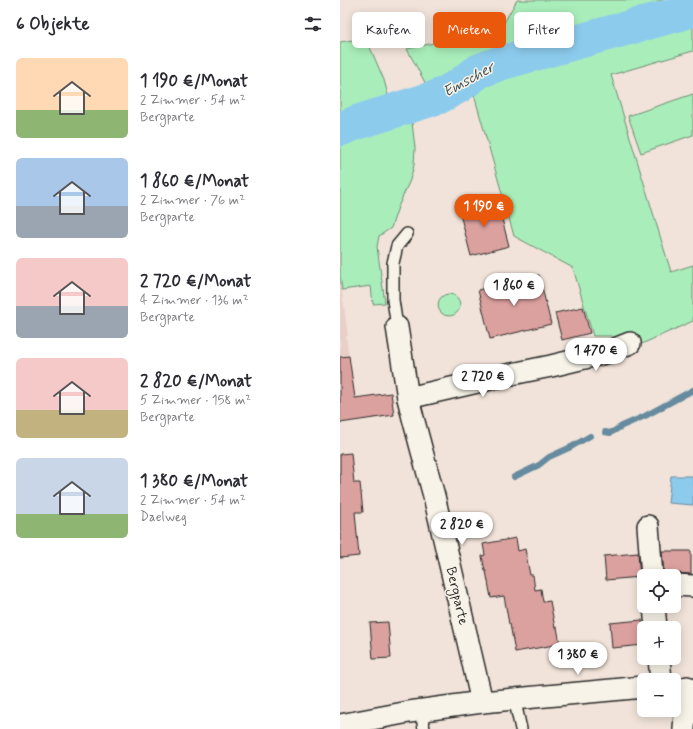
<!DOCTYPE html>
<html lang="de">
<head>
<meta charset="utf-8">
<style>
	body { margin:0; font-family:Mynerve,sans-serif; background:#f2f2f3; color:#2b2b33; height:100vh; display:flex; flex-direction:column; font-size:15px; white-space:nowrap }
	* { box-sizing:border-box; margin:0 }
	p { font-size:13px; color:#7c7c81 }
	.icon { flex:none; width:22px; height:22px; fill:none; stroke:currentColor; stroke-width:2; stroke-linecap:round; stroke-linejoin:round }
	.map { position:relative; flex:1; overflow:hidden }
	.side { display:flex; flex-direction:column; background:#fff; width:340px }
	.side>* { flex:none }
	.top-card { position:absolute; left:12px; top:12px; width:281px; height:36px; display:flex; gap:8px }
	.controls { position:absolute; left:297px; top:569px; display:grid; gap:8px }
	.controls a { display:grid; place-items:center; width:44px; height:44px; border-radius:6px; background:#fff; box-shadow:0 2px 10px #0003; font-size:20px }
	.price { position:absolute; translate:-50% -34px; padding:0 9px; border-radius:14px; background:#fff; color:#222; font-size:13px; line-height:26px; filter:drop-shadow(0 1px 2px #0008) }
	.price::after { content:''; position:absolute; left:50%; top:24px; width:12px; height:9px; margin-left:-6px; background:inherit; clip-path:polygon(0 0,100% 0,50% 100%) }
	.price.on { background:#ea580c; color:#fff }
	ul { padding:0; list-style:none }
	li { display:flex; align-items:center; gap:12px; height:100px; padding:0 16px }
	li span { display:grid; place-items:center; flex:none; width:112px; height:80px; border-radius:6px; color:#555 }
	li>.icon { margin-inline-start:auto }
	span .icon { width:48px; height:48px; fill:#fffc; stroke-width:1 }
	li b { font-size:17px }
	h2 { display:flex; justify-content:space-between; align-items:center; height:48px; padding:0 16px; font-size:17px }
	.pill { padding:0 14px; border-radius:6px; background:#fff; box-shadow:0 2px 10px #0003; font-size:14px; line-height:36px }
	.pill.on { background:#ea580c; color:#fff }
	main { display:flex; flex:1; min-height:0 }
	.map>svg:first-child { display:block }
	.built { fill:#eacfc8 }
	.green { fill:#a9eeba; stroke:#6a8c72 }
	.water { fill:#8dcbed; stroke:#668b9f }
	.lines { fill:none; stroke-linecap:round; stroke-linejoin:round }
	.stream { stroke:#668b9f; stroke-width:6 }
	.river { stroke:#8dcbed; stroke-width:35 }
	.building { fill:#dba19f; stroke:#2b2b2b }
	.service-casing { stroke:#2b2b2b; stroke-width:14 }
	.minor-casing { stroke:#2b2b2b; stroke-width:24 }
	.service { stroke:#f7f3e8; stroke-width:11 }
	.minor { stroke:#f7f3e8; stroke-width:21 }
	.labels { text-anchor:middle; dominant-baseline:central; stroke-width:3; stroke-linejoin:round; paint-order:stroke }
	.street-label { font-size:14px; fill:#2b2b2b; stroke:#f7f3e8 }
	.water-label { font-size:15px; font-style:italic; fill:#44535c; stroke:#f7f3e8 }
</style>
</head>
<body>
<main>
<section class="side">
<h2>6 Objekte<svg class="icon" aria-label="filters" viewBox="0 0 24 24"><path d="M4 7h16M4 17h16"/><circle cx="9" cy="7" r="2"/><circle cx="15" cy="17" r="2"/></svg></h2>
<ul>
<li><span style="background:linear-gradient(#ffd9b3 65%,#8fb573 0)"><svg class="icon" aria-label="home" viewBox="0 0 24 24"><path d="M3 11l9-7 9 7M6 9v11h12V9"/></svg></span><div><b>1 190 €/Monat</b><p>2 Zimmer · 54 m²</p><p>Bergparte</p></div></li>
<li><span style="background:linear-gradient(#a9c7e8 60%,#9aa5b1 0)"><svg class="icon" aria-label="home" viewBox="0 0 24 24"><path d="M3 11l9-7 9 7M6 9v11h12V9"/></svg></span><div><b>1 860 €/Monat</b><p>2 Zimmer · 76 m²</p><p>Bergparte</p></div></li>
<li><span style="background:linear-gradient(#f6c9c9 60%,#9aa5b1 0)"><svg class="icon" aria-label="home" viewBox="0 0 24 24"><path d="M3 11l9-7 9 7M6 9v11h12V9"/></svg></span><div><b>2 720 €/Monat</b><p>4 Zimmer · 136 m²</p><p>Bergparte</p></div></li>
<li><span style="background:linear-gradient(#f6c9c9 65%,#c2b280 0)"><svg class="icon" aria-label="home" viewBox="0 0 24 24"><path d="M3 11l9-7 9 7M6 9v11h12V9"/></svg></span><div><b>2 820 €/Monat</b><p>5 Zimmer · 158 m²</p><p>Bergparte</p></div></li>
<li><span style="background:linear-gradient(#c9d6e8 70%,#8fb573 0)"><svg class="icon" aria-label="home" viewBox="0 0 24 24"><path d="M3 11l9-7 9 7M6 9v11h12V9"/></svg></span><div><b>1 380 €/Monat</b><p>2 Zimmer · 54 m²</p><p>Daelweg</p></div></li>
</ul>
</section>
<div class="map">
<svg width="353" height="729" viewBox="0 0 353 729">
	<rect width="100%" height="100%" fill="#f1e3d9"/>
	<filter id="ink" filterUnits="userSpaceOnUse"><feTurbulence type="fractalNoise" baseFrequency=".025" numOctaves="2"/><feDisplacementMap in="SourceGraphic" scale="8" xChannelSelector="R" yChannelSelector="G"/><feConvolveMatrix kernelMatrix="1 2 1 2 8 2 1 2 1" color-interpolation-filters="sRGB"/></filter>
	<g filter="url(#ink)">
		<path class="built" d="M0,276L8,336H6L15,398L51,393L54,415L0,423Z"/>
		<g class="green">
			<path d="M177,0H353V51L271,75L331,272L353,265V321L286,351L271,336H253L233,268L174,236L131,84L96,103L67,49L161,28Z"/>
			<path d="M26,38L44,80L54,118L71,114L75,148L74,165L70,180L58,207L51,228L39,236L37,247L45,303L33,304L31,286L2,290L0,276V42Z"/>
			<path d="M353,94V135L301,153L288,116Z"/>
			<circle cx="109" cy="305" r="11"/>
		</g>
		<path class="water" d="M331,476H353V505L328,503Z"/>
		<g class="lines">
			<g class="stream">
				<path d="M265,432L270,433L274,431L282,426L305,416L353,390"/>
				<path d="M174,477L199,465L209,457L231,447L250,436"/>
			</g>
			<path class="river" d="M0,129L18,122L98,97L117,87L139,71L161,63L353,10"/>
		</g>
		<g class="building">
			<path d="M157,200L169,246L131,256L119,210Z"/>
			<path d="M199,275L211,324L150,339L138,290Z"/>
			<path d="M243,307L250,333L222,340L215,313Z"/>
			<path d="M9,356L15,398L51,393L54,415L0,423V357Z"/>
			<path d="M11,453L14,483H20L23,512H15L19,556L0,558V454Z"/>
			<path d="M176,538L178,551L185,549L190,575H193L195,590L201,589L203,602L210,601L215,628L217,627L220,644L175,652L170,624H169L164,596L151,598L146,571H145L142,556L145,555L143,544Z"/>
			<path d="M322,551H351V574L335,573L324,574Z"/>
			<path d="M298,553L300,577L266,580L264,556Z"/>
			<path d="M302,620L303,628H304V645L272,648L270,623Z"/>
			<path d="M48,622L51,658L33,659L30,623Z"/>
		</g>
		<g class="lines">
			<g class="service-casing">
				<g id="service">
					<path d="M57,327L53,300V263L57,246L67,234"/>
					<path d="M174,698L181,729"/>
					<path d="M81,711L84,729"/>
				</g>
			</g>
			<g class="minor-casing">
				<g id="minor">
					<path d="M57,327L68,398L73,418L94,496L142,702"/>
					<path d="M68,398L172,374L211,366L265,353L290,343"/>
					<path d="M308,526L312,576"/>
					<path d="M334,585L353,586"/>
					<path d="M314,606L316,628"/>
					<path d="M319,658L321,680"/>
					<path d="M0,725L69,712L142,702L304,687"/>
					<path d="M344,729L347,687"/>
				</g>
			</g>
			<use href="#service" class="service"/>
			<use href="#minor" class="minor"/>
		</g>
	</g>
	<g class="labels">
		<g class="street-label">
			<text transform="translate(117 596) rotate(77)">Bergparte</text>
		</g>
		<g class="water-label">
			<text transform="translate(129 80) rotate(-29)">Emscher</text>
		</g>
	</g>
</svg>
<div class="controls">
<a><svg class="icon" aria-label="locate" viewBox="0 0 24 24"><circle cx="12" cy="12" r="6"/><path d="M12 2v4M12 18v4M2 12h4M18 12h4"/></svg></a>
<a>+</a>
<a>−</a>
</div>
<b class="price on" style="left:144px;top:228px">1 190 €</b>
<b class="price" style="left:174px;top:307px">1 860 €</b>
<b class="price" style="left:256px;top:372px">1 470 €</b>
<b class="price" style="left:143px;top:398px">2 720 €</b>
<b class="price" style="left:122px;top:546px">2 820 €</b>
<b class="price" style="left:238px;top:676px">1 380 €</b>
<div class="top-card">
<a class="pill">Kaufen</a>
<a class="pill on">Mieten</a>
<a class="pill">Filter</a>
</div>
</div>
</main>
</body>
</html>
